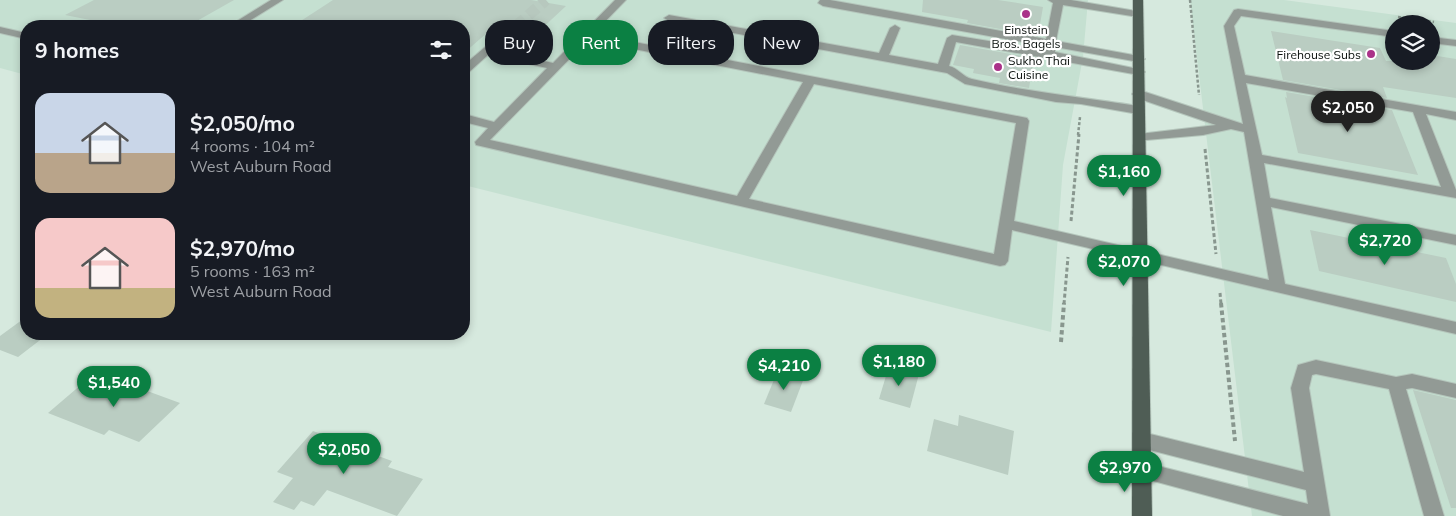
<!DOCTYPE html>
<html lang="en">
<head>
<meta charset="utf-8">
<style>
	body { margin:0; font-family:Mulish,sans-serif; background:#20242c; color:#f1f3f6; height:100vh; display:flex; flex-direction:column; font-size:19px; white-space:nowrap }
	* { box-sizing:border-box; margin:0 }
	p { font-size:16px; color:#9ea1a6 }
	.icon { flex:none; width:28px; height:28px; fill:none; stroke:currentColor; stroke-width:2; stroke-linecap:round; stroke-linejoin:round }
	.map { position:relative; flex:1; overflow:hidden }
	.details { position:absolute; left:20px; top:20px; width:450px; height:320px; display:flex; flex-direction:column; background:#171b24; border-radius:20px; box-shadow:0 2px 8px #0003 }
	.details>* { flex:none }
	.top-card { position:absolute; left:485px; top:20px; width:475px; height:45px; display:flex; gap:10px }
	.controls { position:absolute; left:1385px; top:15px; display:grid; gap:10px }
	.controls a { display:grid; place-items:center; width:55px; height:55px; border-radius:50%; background:#171b24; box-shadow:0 2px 8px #0003; font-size:25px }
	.price { position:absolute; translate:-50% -42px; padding:0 11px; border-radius:18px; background:#0b8043; color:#fff; font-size:16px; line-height:32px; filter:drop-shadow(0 1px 2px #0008) }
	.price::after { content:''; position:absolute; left:50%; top:30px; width:15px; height:11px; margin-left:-8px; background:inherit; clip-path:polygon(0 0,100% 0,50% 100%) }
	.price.current { background:#222; color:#fff }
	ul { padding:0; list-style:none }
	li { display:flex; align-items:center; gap:15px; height:125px; padding:0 15px }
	li span { display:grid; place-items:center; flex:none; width:140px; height:100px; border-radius:15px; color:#555 }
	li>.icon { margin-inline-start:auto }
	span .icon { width:60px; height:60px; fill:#fffc; stroke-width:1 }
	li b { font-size:21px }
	h2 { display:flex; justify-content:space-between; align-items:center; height:60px; padding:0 15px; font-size:21px }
	.chip { padding:0 18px; border-radius:20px; background:#171b24; box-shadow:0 2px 8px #0003; font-size:18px; line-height:45px }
	.chip.current { background:#0b8043; color:#fff }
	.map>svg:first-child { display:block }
	.built { fill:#c5e0d1; fill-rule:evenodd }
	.building { fill:#bacdc2 }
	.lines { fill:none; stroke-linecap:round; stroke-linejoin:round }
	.minor-tunnel { stroke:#b7c8be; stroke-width:11; stroke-dasharray:11 5.5; stroke-linecap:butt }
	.minor-casing { stroke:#b5c6bc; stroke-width:2 }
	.major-casing { stroke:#b5c6bc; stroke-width:2 }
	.path-far2 { stroke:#88968e; stroke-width:2.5; stroke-dasharray:3 2; stroke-linecap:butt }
	.path-far1 { stroke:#88968e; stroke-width:3; stroke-dasharray:4 2.5; stroke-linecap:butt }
	.path { stroke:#88968e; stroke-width:4; stroke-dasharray:4.5 3; stroke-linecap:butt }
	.minor { fill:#929a95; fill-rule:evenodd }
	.major { fill:#4f5d55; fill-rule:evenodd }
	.poi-dot { fill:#aa3289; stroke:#fff; stroke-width:2 }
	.labels { text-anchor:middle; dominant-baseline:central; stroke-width:4.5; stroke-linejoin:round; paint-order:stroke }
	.far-poi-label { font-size:12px; fill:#090f0c; stroke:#fff }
</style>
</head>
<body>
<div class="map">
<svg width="1456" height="516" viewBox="0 0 1456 516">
	<rect width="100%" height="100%" fill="#d6e9de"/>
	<g class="built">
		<path d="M0,0H1088L1083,57L1063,165L1051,332L464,185V26H26V75L0,68Z"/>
		<path d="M1190,0H1284L1456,23V516H1252ZM1394,24H1431V61H1394Z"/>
	</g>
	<g class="building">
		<path d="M94,0H234L188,26H120L65,15Z"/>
		<path d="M333,0H531L566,6L537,33L521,30L523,25L520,22H512L506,27L496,25L464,53V26H293Z"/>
		<path d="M923,0H998L1043,7L1038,36L967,23L968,20L922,12Z"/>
		<path d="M1271,31L1380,48L1386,61H1431V55L1456,59V98L1383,87L1387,98L1283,80Z"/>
		<path d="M960,45L1034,58L1029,88L999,83L1000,78L973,73L974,69L953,65Z"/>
		<path d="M1286,92L1392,110L1418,175L1298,153L1285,97L1287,98Z"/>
		<path d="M1310,230L1446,258L1456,284V302L1319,271Z"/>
		<path d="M26,317V334H48L18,357L0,350V336Z"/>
		<path d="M889,366L919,374L910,408L879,399Z"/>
		<path d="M778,370L804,378L791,412L764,404Z"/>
		<path d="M96,372L150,392L180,403L139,442L109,430L104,435L48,413Z"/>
		<path d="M1413,390L1456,400V508H1451Z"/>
		<path d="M959,415L1014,431L1008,475L927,451L934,419L958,426Z"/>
		<path d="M313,431L338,440L343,434L365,442L359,449L392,461L388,467L423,479L397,516L327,490L314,506L301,501L294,510L273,502L293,478L277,472Z"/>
	</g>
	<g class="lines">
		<path class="minor-tunnel" d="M516,26L546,0"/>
		<g class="minor-casing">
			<g id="minor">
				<path d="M271,0H283L241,26H229Z"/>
				<path d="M615,0H626L593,34L1027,118L1029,121L1014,221L1269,280L1244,132L1231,129L1203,135L1135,141L1133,138L1135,135L1139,134L1216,125L1134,97L1132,94L1134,91H1142L1243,124L1224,26L1234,10L1238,9L1394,31V37L1241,16L1234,26L1245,75L1456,112V120L1426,114L1456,190V198L1264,163L1270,198L1456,235V245L1271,207L1285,284L1456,322V334L1012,230L1008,261L1005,265L1000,266L476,145L475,142L488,128L464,122V114L494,122L547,68L488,55L468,73L464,74V65L512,24H520L521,26L520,28L494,50L553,63ZM588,40L803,82L737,196L490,140ZM1246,83L1413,112L1441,187L1262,155ZM814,84L1016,123L994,254L749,199Z"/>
				<path d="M820,0H830L1046,39L1053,3L1048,0H1071L1142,12L1143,14L1138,17L1063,5L1056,41L1139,56L1145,59L1143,61L1139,62L1055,47V52L1143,70L1145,72L1143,74L1139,75L956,42L949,66C958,68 963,77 972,79C1026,92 1083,97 1138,106L1144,110L1138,114L1081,104L1056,102L965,84L947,73L669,21L664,18L669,15L879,53L890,28L895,25L900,28L889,55L938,64L947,38L952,35L1044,50L1045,46L823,6L818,3Z"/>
				<path d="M0,27L26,33V39L0,33Z"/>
				<path d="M1431,37L1456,40V46L1431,43Z"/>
				<path d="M1316,360L1396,377L1412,374L1456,384V398L1412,388L1406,389L1444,516H1424L1389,389L1316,374L1312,375L1309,388L1330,516H1283L1135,476L1132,470L1135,464L1142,462L1308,504L1306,490L1142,448L1135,446L1133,440L1135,434L1142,432L1304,472L1291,388L1298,365Z"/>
			</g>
		</g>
		<g class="major-casing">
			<path id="major" d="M1133,0H1143L1152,516H1132Z"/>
		</g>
		<g class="path-far2">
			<path d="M1190,0L1199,95"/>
			<path d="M1398,17L1434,22"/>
			<path d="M1078,135L1080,117"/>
		</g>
		<g class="path-far1">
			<path d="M1205,149L1216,254"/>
			<path d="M1071,221L1079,134"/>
			<path d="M1220,293L1221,304"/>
			<path d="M1064,304L1068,257"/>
		</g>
		<g class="path">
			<path d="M1221,303L1235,441"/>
			<path d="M1061,342L1064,303"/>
		</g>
		<use href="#minor" class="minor"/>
		<use href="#major" class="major"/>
	</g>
	<g class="poi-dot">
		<circle cx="1026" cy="14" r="5"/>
		<circle cx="1371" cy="54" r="5"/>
		<circle cx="998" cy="67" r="5"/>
	</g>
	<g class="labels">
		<g class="far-poi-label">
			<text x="1026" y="29">Einstein<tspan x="1026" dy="14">Bros. Bagels</tspan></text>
			<text x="1361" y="54" text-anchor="end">Firehouse Subs</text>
			<text x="1008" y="60" text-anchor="start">Sukho Thai<tspan x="1008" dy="14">Cuisine</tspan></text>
		</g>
	</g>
</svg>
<div class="controls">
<a><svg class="icon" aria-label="layers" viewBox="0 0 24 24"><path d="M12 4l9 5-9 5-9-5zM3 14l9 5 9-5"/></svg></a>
</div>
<b class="price current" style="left:1348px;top:133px">$2,050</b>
<b class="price" style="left:1124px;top:197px">$1,160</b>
<b class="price" style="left:1385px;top:266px">$2,720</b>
<b class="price" style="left:1124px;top:287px">$2,070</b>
<b class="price" style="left:899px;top:387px">$1,180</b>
<b class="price" style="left:784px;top:391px">$4,210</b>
<b class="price" style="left:114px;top:408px">$1,540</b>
<b class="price" style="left:344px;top:475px">$2,050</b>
<b class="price" style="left:1125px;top:493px">$2,970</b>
<div class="top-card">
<a class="chip">Buy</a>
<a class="chip current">Rent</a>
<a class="chip">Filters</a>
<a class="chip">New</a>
</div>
<section class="details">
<h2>9 homes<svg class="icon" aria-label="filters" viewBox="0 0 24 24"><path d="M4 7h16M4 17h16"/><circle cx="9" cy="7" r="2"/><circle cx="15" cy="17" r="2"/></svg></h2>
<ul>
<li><span style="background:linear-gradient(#c9d6e8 60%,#b9a48a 0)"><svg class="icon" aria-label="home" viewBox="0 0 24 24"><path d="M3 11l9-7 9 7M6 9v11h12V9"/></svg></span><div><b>$2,050/mo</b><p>4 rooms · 104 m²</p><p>West Auburn Road</p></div></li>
<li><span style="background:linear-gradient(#f6c9c9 70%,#c2b280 0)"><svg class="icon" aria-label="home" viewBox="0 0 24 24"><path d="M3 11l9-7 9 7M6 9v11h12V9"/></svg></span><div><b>$2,970/mo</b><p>5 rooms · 163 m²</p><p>West Auburn Road</p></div></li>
</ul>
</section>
</div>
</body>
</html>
